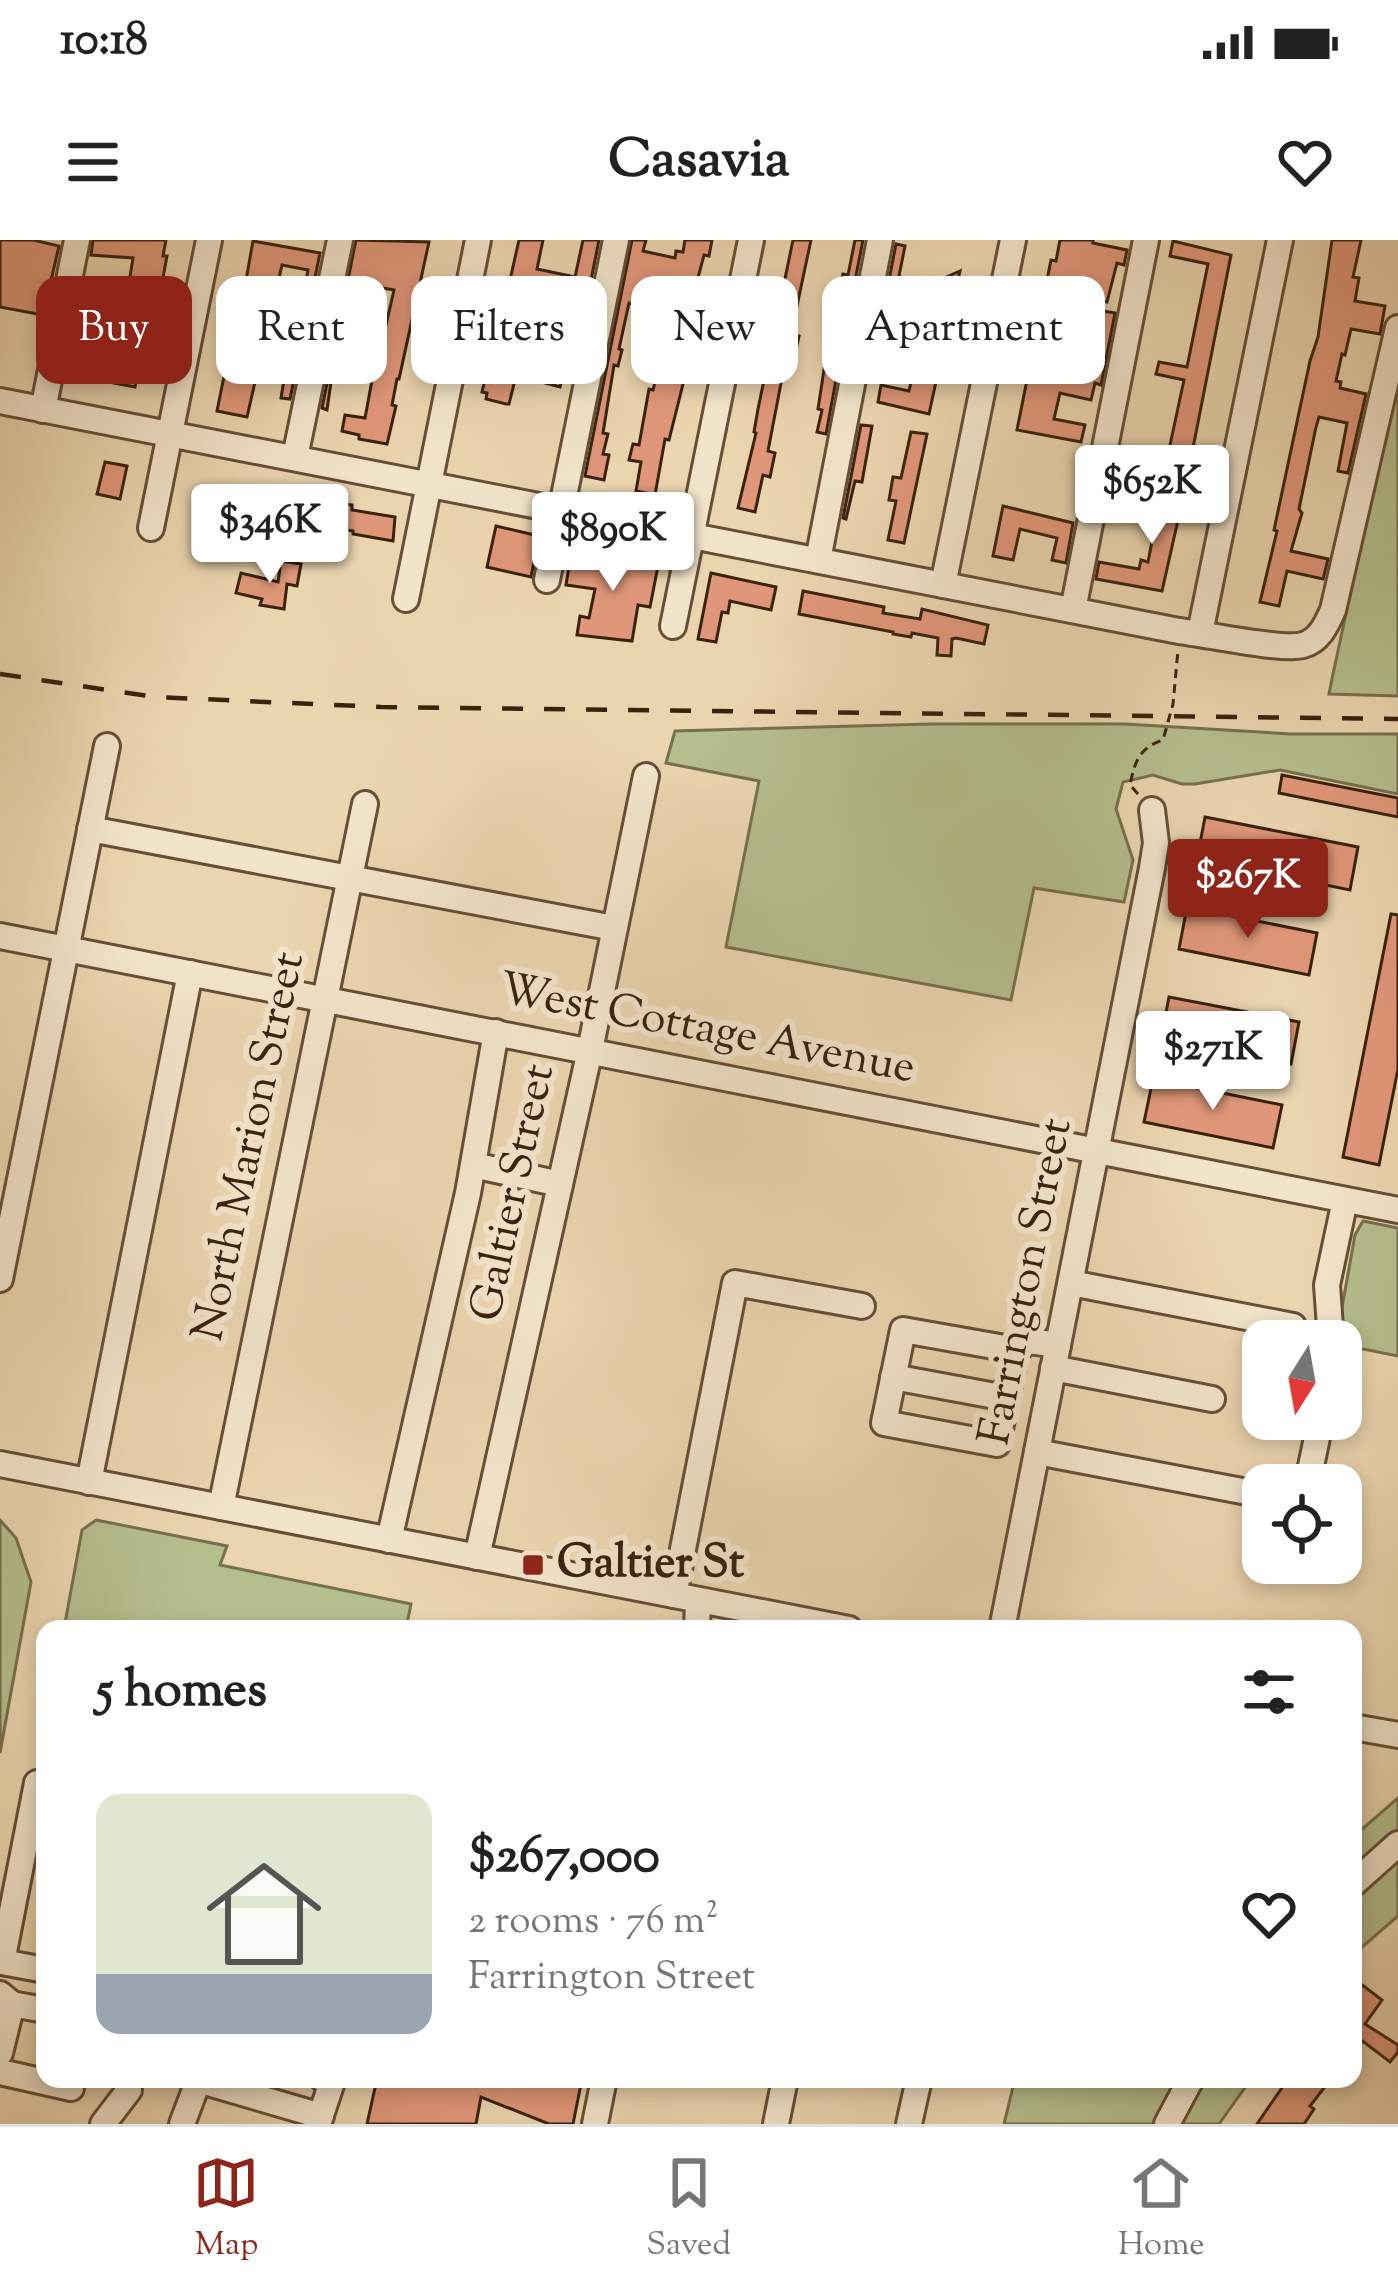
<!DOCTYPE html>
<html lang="en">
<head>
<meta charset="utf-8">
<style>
	body { margin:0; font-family:"Sorts Mill Goudy",serif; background:#f2f2f2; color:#222; height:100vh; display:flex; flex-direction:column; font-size:45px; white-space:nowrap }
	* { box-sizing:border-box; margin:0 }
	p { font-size:39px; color:#767676 }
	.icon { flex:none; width:66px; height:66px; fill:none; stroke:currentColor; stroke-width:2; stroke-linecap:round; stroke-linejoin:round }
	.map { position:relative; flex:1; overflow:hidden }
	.side { position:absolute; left:36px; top:1380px; width:1326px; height:468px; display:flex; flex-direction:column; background:#fff; border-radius:24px; box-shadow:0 6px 18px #0003 }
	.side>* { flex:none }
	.guide { position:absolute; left:36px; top:36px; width:1326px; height:108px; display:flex; gap:24px }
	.needle { width:78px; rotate:191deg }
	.fabs { position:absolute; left:1242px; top:1080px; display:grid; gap:24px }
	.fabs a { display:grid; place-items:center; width:120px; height:120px; border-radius:24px; background:#fff; box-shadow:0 6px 18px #0003; font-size:60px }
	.price { position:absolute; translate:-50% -102px; padding:0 27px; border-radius:12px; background:#fff; color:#222; font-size:39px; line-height:78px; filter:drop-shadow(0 3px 6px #0008) }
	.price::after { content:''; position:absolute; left:50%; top:72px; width:36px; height:27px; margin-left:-18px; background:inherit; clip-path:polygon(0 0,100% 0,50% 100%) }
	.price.active { background:#8f2418; color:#fff }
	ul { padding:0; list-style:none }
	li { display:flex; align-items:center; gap:36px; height:300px; padding:0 60px }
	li+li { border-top:3px solid #e0e0e0 }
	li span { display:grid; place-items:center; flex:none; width:336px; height:240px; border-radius:24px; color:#555 }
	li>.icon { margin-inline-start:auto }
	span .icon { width:144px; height:144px; fill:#fffc; stroke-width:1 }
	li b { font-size:51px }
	h2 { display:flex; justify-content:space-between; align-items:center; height:144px; padding:0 60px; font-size:51px }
	.tag { padding:0 42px; border-radius:24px; background:#fff; box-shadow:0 6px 18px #0003; font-size:42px; line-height:108px }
	.tag.active { background:#8f2418; color:#fff }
	.status { display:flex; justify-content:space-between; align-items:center; height:84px; padding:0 60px; background:#fff; direction:ltr }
	.status svg { height:33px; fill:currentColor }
	header { display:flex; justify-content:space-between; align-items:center; height:156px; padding:0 60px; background:#fff; font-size:54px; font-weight:700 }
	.dock { display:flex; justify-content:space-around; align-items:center; height:168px; border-top:3px solid #e0e0e0; background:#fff; font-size:33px; color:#767676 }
	.dock a { display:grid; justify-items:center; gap:6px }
	.dock .active { color:#8f2418 }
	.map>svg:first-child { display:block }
	.green { fill:#b5be8d; stroke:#77704e; stroke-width:3 }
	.building { fill:#e09779; stroke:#39220e; stroke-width:3; fill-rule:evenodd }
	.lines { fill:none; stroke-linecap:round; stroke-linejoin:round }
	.minor-casing { stroke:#664f36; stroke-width:30 }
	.path { stroke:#39220e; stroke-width:3; stroke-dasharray:9 6; stroke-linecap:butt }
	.minor { stroke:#f2e4cb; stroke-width:24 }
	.rail { stroke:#39220e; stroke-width:4.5; stroke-dasharray:21 21; stroke-linecap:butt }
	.poi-dot { fill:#8f2418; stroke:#f2e4cb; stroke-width:4.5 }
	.labels { text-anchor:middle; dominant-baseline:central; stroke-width:12; stroke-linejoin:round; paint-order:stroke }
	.street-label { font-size:45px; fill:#39220e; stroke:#f2e4cb }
	.poi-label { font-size:45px; font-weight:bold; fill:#39220e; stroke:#f2e4cb; text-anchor:start }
</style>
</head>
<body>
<div class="status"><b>10:18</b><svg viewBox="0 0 49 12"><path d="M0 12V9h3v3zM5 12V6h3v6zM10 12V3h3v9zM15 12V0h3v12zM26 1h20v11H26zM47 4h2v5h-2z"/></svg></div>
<header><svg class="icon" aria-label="menu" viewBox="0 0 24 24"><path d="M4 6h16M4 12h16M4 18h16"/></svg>Casavia<svg class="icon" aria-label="heart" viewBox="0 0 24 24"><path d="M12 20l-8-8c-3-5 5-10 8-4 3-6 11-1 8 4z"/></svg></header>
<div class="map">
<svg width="1398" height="1884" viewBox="0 0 1398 1884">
	<rect width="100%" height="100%" fill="#ebd5af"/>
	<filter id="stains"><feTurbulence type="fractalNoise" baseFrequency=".00167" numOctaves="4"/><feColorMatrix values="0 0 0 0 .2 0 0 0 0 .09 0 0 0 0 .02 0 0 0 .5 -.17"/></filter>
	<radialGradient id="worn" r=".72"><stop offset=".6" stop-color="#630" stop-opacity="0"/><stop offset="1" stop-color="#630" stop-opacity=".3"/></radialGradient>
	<g class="green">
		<path d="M1398,133V456L1329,454L1333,434Z"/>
		<path d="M931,484H1125L1291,494H1398V554L1280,530L1195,544H1182L1153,535L1123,542L1116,569L1133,620L1124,662L1034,648L1011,760L726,707L759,541L666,523L675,491Z"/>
		<path d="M1363,981L1398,988V1116L1348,1106L1341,1073L1355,995Z"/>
		<path d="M0,1280L16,1298L31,1342L0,1513Z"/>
		<path d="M96,1280L227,1306L220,1325L411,1364L406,1389H64L82,1290Z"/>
		<path d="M1398,1558V1676L1353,1715V1597Z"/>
		<path d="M1015,1839H1251L1219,1884H1004Z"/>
	</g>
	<g class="building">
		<path d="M0,0H33L59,6L43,75L0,67Z"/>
		<path d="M93,0H166L163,16H167L160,54L128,49L133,18L91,15Z"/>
		<path d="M356,0L429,2L399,139H397L392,165L396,166L387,204L359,199V195L342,191L345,175L365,178L373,135L344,129L343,137L332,135L327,170L322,168ZM366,45L394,50L378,120L350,115L356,78H360Z"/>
		<path d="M519,0H543L537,29L575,37L583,0H599L582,85L577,84L560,147L526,138L525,142L515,140L509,164H506L486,159L487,153L482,152L486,135L496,138L514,41L510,40ZM531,72L560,80L549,125L521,119Z"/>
		<path d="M632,0H646L643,11L675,18L676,11L683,12L685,0H712L709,16L704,15L696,45L684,115L690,116L669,200L665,199L655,255L636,251L641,222L629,220L633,204L639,205L649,149L653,150L663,111L671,71L667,70V67L634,60L633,64L629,63L619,109L622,110L618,126L614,125L603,193L608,194L603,214L609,215L604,240L585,236Z"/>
		<path d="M793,0H811L791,94L799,96L794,119L786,117L768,211L775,213L770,237L763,235L755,272L738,268L756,193L754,192L758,169Z"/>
		<path d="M855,0H863L848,76L831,73L833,60L837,61L843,34L848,35Z"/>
		<path d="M1060,0H1093V3L1127,10L1124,25L1117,23L1107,62L1068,53L1057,102L1090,109L1097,70L1115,73L1101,145L1095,143L1091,160L1060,153L1054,179L1085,185L1081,202L1017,190L1051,20L1056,21Z"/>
		<path d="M1332,0H1361L1353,37L1359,38L1355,61L1385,66L1380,94L1351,89L1345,115L1342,114L1336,141L1341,142L1340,148L1366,154L1348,233L1338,231L1347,183L1319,177L1316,187L1299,269L1302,273L1291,311L1328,319L1323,339L1287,331L1279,366L1260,362L1277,291L1274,290L1310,121L1318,97Z"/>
		<path d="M253,1L320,13L290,159L281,158L291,97L295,98L297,87H300L305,61L302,60L308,30L282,25L247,177L217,171L239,62L242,63Z"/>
		<path d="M1173,1L1231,15L1190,223L1167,219L1184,140L1156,134L1159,122L1187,127L1208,24L1170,16Z"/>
		<path d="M896,4L905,6L886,101H881L876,140L870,139Z"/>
		<path d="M960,31L929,174L878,162L881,145L909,151L927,73L936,75L924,47Z"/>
		<path d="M89,45L109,49L104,75L155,85L152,99L145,98L142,106L135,147L114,143L122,101L75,92L79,72L84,73Z"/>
		<path d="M827,110L841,113L826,194L817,192L822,170L818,169Z"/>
		<path d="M861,185L872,186L862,242L855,241L846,279L843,278Z"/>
		<path d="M911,192L927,194L904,303L888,300L896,261L889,260L893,237L901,238Z"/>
		<path d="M105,222L127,226L120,259L97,254Z"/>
		<path d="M1163,244L1185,249L1162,351L1096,339L1099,322L1139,329L1141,320L1148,322Z"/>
		<path d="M238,248L280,254L279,263L338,269V263L352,265V270L395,277L393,301L353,294V291L346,290L347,286L319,282L317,294L252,285L253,279L221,273L226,249L238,252Z"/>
		<path d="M1003,266L1073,283L1066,323L1052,320L1057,298L1020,289L1013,320L993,316Z"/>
		<path d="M496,286L539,296L531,337L487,327Z"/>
		<path d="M571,313L637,328L639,317L659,321L650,367L638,365L632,401L577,395L580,376L589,378L595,349L566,345Z"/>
		<path d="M281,321L301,324L297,346L287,344L284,369L260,365L262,359L236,353L241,333L278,342Z"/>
		<path d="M711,333L776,347L771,370L730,361L728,373L722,372L716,402L698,399Z"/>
		<path d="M803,351L884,367L883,373L920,379L922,369L988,385L984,404L956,398L952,399L951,416L937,415L938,398L912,393L911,397L893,394V392L799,374Z"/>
		<path d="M1282,535L1398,558V577L1279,553Z"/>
		<path d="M1205,577L1358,607L1350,650L1197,619Z"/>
		<path d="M1187,667L1317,693L1309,735L1179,709Z"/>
		<path d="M1391,674L1398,675V829L1379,925L1343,917Z"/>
		<path d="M1169,757L1299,782L1291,824L1161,799Z"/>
		<path d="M1153,839L1282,865L1273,908L1144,882Z"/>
		<path d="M1353,1738L1382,1760L1365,1784L1398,1805V1812L1390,1822L1356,1796L1353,1800Z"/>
		<path d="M377,1839H582L573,1884H549L481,1857L476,1884H367Z"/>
		<path d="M1288,1839H1331L1310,1866L1314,1869L1304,1884H1257Z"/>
	</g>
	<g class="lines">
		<g class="minor-casing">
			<g id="minor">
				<path d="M0,161L1179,391C1205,394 1283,411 1303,405C1320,400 1326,385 1333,370L1398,88"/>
				<path d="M43,170L77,0"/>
				<path d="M295,217L340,0"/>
				<path d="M151,288L209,0"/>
				<path d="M818,320L880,0"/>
				<path d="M547,340L616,0"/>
				<path d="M943,345L1013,0"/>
				<path d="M406,359L478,0"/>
				<path d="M1073,370L1146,0"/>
				<path d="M673,386L751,0"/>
				<path d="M1200,393L1280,0"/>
				<path d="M90,589L614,688"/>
				<path d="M0,696L1398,970"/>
				<path d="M473,925L560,944"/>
				<path d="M0,1039L107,506"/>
				<path d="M1071,1043L1293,1086"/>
				<path d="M1331,1101L1327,1045L1345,960"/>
				<path d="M1016,1110L997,1204L884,1183L903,1090L1016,1110L1029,1101L1058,1105"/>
				<path d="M1053,1128L1212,1159"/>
				<path d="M893,1137L1006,1158"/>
				<path d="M1037,1212L1263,1255"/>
				<path d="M0,1224L849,1389"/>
				<path d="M89,1242L190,733"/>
				<path d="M1307,1245L1321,1179"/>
				<path d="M221,1267L365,564"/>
				<path d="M389,1300L468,953L496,792"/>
				<path d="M477,1317L590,810L646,536"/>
				<path d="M674,1355L735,1043L862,1066"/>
				<path d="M697,1389L698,1360"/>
				<path d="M1002,1389L1152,628L1156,603L1152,570"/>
				<path d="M1353,1487L1398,1495"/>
				<path d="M45,1545L37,1543L2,1722L45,1730"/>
				<path d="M1353,1644L1398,1604"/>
				<path d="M0,1754L12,1764L0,1813"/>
				<path d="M0,1762L45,1770"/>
				<path d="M0,1832L71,1848"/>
				<path d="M198,1840L321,1876"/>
				<path d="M103,1884L129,1850"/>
				<path d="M182,1884L199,1839"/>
				<path d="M318,1884L332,1842L323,1839"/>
				<path d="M595,1884L604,1839"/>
				<path d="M776,1884L785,1839"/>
				<path d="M909,1884L919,1839"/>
				<path d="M1167,1884L1191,1839"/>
			</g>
		</g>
		<path class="path" d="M1138,554L1130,545C1135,521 1139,508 1163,500L1173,464L1178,410"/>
		<use href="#minor" class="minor"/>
		<path class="rail" d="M0,434L155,457L381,467L1398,479"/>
	</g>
	<rect class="poi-dot" x="521" y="1313" width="24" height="24" rx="6"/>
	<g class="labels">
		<g class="street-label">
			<text transform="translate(707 791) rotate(11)">West Cottage Avenue</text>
			<text transform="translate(251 907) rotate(-78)">North Marion Street</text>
			<text transform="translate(515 953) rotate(-78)">Galtier Street</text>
			<text transform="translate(1028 1042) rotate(-79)">Farrington Street</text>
		</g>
		<g class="poi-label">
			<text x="557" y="1325">Galtier St</text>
		</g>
	</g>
	<rect width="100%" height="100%" filter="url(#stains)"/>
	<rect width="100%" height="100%" fill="url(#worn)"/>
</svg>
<div class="fabs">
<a><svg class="needle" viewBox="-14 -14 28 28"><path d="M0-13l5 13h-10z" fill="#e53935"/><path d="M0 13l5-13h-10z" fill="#767676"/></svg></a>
<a><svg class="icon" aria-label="locate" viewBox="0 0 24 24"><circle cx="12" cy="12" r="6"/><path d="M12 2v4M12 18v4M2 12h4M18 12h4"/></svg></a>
</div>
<b class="price" style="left:1152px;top:307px">$652K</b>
<b class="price" style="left:270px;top:346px">$346K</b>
<b class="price" style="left:613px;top:354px">$890K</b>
<b class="price active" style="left:1248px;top:701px">$267K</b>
<b class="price" style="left:1213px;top:873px">$271K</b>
<div class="guide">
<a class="tag active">Buy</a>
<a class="tag">Rent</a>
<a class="tag">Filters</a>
<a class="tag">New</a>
<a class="tag">Apartment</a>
</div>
<section class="side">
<h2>5 homes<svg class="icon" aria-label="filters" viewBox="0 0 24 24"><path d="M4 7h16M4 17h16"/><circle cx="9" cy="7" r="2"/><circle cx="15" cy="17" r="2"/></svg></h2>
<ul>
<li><span style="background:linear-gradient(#dfe7d0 75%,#9aa5b1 0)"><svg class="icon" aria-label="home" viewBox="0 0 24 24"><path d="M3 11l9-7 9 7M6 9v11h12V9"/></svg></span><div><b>$267,000</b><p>2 rooms · 76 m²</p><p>Farrington Street</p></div><svg class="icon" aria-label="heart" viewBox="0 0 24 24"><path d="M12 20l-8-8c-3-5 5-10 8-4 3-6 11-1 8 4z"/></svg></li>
</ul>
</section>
</div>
<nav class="dock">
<a class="active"><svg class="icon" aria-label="map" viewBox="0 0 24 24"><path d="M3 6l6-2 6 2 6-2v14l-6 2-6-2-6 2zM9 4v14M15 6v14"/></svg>Map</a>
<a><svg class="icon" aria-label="saved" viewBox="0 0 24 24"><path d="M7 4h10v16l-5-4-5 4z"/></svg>Saved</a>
<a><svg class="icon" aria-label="home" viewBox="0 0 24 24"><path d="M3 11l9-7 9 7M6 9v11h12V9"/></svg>Home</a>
</nav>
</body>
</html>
